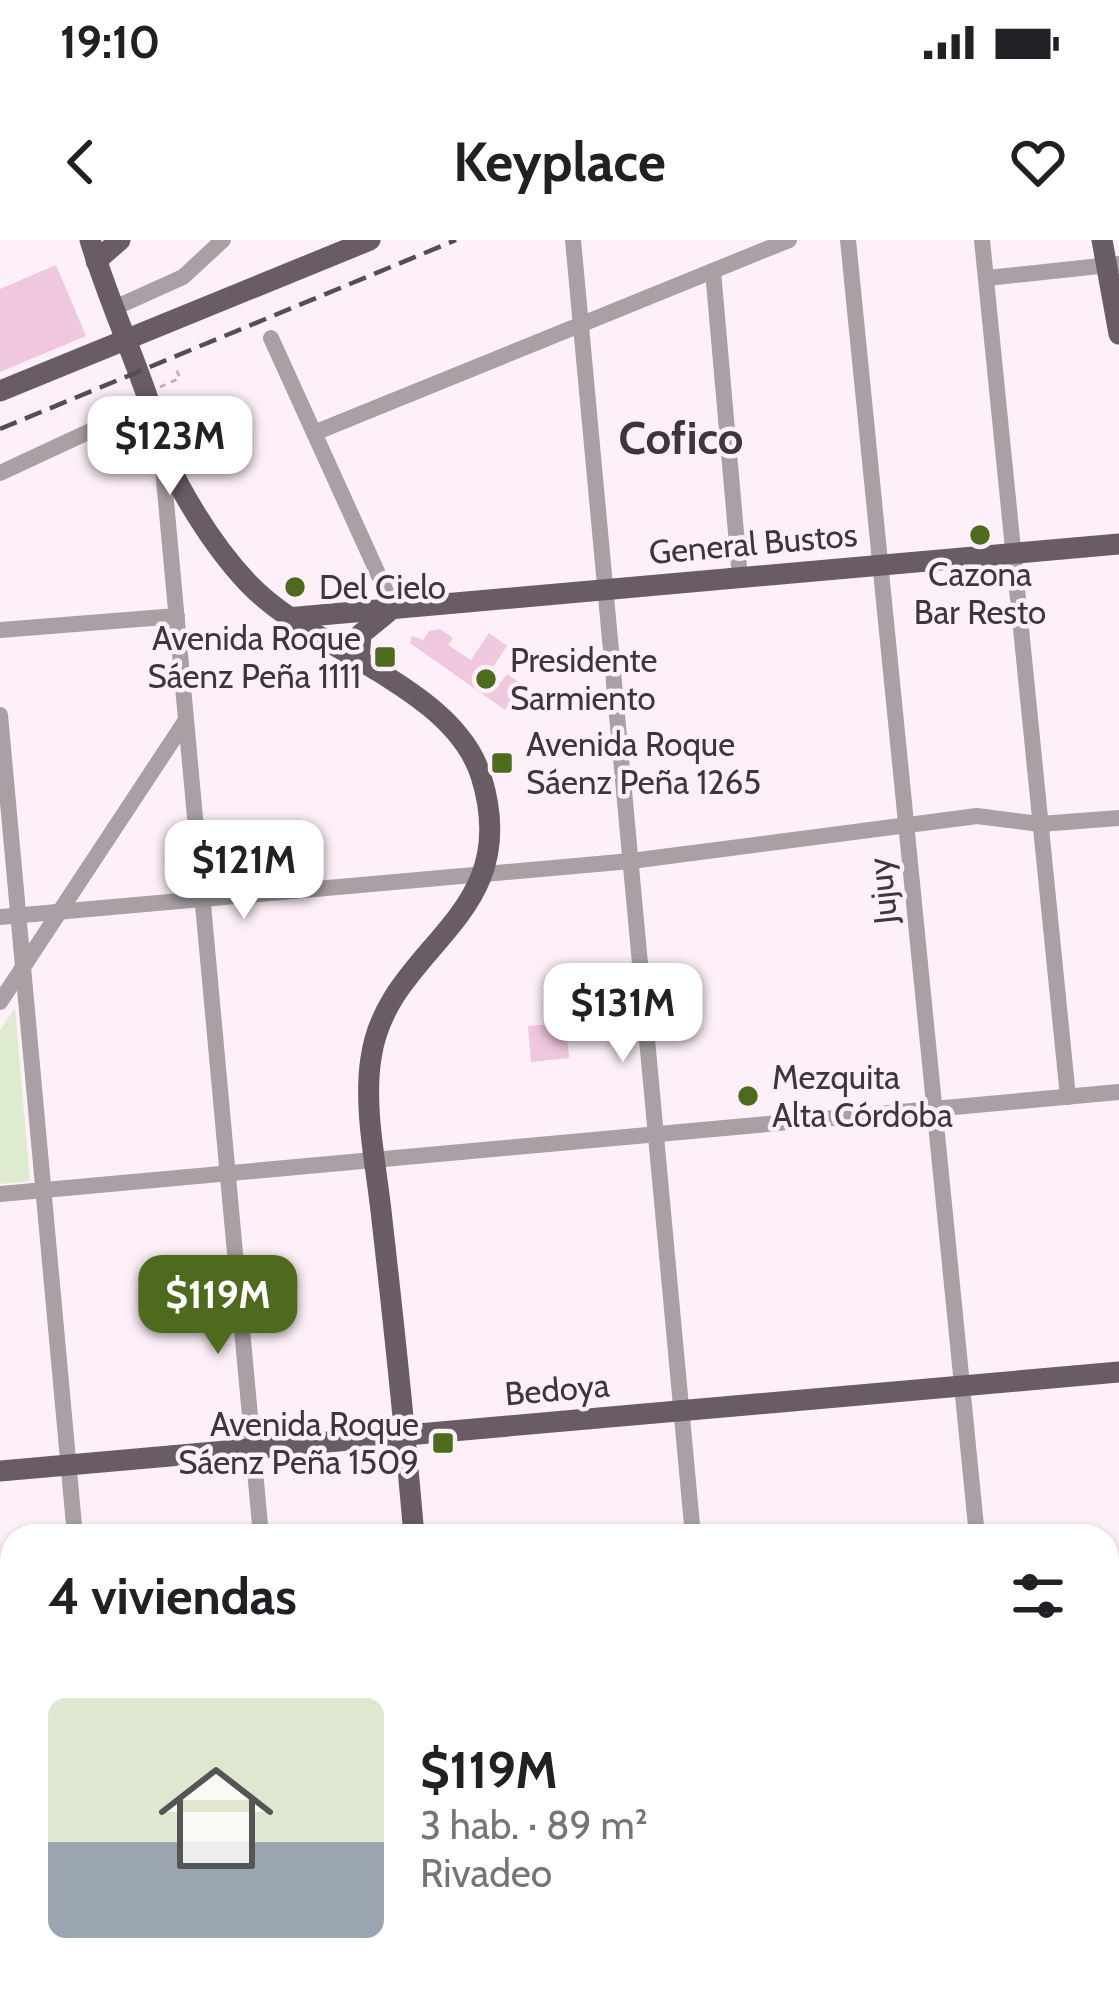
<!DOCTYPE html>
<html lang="es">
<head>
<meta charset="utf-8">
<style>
	body { margin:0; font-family:Cabin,sans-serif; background:#f6f6f6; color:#202124; height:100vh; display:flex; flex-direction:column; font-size:45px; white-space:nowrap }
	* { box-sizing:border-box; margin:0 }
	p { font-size:39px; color:#757577 }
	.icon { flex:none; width:66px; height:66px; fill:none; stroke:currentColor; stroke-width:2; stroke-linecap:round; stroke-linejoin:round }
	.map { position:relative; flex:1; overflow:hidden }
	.details { position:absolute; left:0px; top:1284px; width:1119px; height:468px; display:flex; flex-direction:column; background:#fff; border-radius:36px 36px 0 0; box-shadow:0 3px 9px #0004 }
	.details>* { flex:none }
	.price { position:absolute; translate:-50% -102px; padding:0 27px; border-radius:24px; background:#fff; color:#222; font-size:39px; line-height:78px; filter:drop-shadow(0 3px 6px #0008) }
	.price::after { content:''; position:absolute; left:50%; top:72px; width:36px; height:27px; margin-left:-18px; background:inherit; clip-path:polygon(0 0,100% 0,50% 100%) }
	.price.current { background:#4d6a1d; color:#fff }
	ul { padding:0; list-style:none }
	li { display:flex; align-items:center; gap:36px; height:300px; padding:0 48px }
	li span { display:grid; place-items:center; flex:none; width:336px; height:240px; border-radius:18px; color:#555 }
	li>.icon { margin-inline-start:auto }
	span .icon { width:144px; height:144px; fill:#fffc; stroke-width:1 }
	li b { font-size:51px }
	h2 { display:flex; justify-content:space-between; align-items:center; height:144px; padding:0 48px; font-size:51px }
	.status { display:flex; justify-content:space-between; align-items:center; height:84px; padding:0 60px; background:#fff; direction:ltr }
	.status svg { height:33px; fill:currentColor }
	header { display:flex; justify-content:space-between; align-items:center; height:156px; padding:0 48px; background:#fff; font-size:54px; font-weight:700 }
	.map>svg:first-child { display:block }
	.park { fill:#deebce }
	.building { fill:#efc7df }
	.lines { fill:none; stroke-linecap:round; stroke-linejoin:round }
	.path { stroke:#c1b5bc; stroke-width:3; stroke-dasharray:6 6; stroke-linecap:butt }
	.minor { stroke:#a8a0a5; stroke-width:16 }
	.major { stroke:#695c64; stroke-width:21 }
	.rail { stroke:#544d51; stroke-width:4.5; stroke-dasharray:18 9; stroke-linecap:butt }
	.poi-dot { fill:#4d6a1d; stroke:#fef0f8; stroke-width:4.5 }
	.labels { text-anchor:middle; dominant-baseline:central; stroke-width:9; stroke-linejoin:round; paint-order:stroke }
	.street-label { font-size:33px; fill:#3d363a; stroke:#fef0f8 }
	.poi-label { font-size:33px; fill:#3d363a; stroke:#fef0f8; text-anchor:start }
	.district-label { font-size:45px; font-weight:bold; fill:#3d363a; stroke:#fef0f8 }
</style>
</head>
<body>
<div class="status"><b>19:10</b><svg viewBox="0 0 49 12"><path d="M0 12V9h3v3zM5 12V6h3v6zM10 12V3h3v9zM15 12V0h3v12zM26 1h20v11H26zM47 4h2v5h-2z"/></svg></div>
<header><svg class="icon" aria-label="back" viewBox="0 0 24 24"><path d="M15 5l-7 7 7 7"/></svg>Keyplace<svg class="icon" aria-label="heart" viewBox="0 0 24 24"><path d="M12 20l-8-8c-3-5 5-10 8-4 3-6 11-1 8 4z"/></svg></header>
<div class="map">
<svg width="1119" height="1752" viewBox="0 0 1119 1752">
	<rect width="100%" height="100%" fill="#fef0f8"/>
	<path class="park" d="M15,768L30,941L0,944V790Z"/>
	<g class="building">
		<path d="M56,25L86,96L0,132V49Z"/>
		<path d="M440,389L453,398L448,405L471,420L489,393L507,406L489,433L501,442L507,434L523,445L519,451L534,455V462L525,467L512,458L505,470L410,403L412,396L423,400L429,391Z"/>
		<path d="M566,783L569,818L531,822L528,786Z"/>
		<path d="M555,1740H855L856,1752H556Z"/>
	</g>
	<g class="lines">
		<g class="path">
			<path d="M160,147L180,138L176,129"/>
			<path d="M128,173L135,186"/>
			<path d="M170,1740L172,1752"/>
			<path d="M540,1740L542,1752"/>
		</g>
		<g class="minor">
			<path d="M573,0L693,1296"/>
			<path d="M848,0L977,1296"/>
			<path d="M982,0L1068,857"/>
			<path d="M713,31L740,338"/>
			<path d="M987,38L1119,24"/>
			<path d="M112,69L183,37L223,0"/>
			<path d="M271,98L394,369"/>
			<path d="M314,193L789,0"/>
			<path d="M162,218L261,1296"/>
			<path d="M0,233L101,186"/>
			<path d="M0,390L177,376"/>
			<path d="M0,475L75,1296"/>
			<path d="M0,677L631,621L977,576L1040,584L1119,578"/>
			<path d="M0,762L184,483"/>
			<path d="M0,954L1119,852"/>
			<path d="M1107,1675L1119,1673"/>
			<path d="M1042,1752H1113"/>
		</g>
		<g class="major">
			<path d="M90,0C106,53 128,102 146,153C153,173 154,196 163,214C185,259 214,307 248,343C312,411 453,446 481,536C526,680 387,704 371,818C363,869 377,929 382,980C394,1085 405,1191 414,1296"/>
			<path d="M1102,0L1119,94"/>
			<path d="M96,21L120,0"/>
			<path d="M0,151L370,0"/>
			<path d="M287,378L1119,304"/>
			<path d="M359,421L361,394L388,372"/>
			<path d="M0,1231L1119,1132"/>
			<path d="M1107,1405L1119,1404"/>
			<path d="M0,1500L12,1499"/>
		</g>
		<g class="rail">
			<path d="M0,189L456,0"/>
			<path d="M1107,1552L1119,1550"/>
			<path d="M0,1654L12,1653"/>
		</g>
	</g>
	<g class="poi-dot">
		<circle cx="980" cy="295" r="12"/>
		<circle cx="295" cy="347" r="12"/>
		<rect x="373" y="405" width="24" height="24" rx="6"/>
		<circle cx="486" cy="439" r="12"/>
		<rect x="490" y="511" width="24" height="24" rx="6"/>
		<circle cx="748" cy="856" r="12"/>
		<rect x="431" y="1191" width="24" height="24" rx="6"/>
	</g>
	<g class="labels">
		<g class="street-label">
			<text transform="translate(753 303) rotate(-5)">General Bustos</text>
			<text transform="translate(882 651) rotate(-96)">Jujuy</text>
			<text transform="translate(557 1149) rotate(-5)">Bedoya</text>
		</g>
		<g class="poi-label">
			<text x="980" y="334" text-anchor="middle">Cazona<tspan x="980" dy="38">Bar Resto</tspan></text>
			<text x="319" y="347">Del Cielo</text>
			<text x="361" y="398" text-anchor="end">Avenida Roque<tspan x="361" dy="38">Sáenz Peña 1111</tspan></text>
			<text x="510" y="420">Presidente<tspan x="510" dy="38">Sarmiento</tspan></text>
			<text x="526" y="504">Avenida Roque<tspan x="526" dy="38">Sáenz Peña 1265</tspan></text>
			<text x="772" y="837">Mezquita<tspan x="772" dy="38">Alta Córdoba</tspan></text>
			<text x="419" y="1184" text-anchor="end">Avenida Roque<tspan x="419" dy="38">Sáenz Peña 1509</tspan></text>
		</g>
		<g class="district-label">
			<text x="681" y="198">Cofico</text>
		</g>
	</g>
</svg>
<b class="price" style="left:170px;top:258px">$123M</b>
<b class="price" style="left:244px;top:682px">$121M</b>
<b class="price" style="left:623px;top:825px">$131M</b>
<b class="price current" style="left:218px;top:1117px">$119M</b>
<section class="details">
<h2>4 viviendas<svg class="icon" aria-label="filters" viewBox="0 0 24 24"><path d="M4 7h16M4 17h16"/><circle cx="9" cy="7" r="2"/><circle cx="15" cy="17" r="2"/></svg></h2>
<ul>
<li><span style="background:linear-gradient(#dfe7d0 60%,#9aa5b1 0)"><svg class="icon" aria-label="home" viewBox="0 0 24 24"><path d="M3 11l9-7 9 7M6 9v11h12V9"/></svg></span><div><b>$119M</b><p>3 hab. · 89 m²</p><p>Rivadeo</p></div></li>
</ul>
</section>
</div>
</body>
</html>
